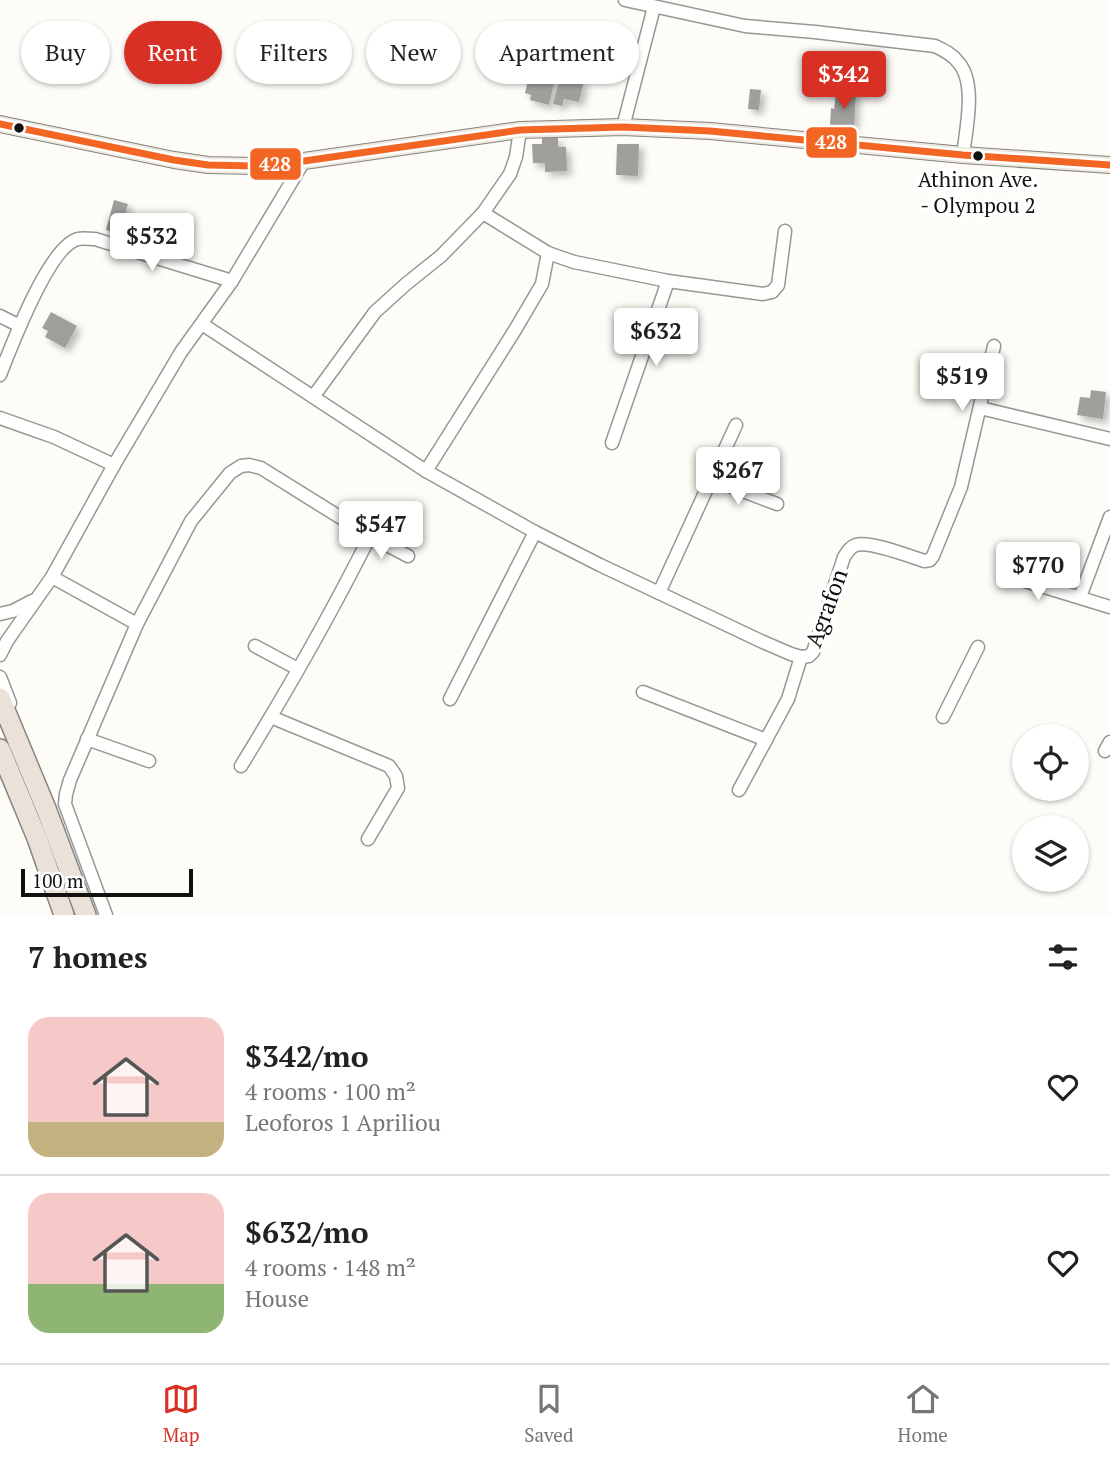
<!DOCTYPE html>
<html lang="en">
<head>
<meta charset="utf-8">
<style>
	body { margin:0; font-family:"PT Serif",serif; background:#f2f2f2; color:#222; height:100vh; display:flex; flex-direction:column; font-size:26px; white-space:nowrap }
	* { box-sizing:border-box; margin:0 }
	p { font-size:23px; color:#767676 }
	.icon { flex:none; width:38px; height:38px; fill:none; stroke:currentColor; stroke-width:2; stroke-linecap:round; stroke-linejoin:round }
	.map { position:relative; height:915px; overflow:hidden }
	.details { display:flex; flex-direction:column; background:#fff; flex:1 }
	.details>* { flex:none }
	.banner { position:absolute; left:21px; top:21px; width:700px; height:63px; display:flex; gap:14px }
	.tools { position:absolute; left:1012px; top:724px; display:grid; gap:14px }
	.tools a { display:grid; place-items:center; width:77px; height:77px; border-radius:50%; background:#fff; box-shadow:0 2px 5px #0004; font-size:35px }
	.scale { position:absolute; left:21px; bottom:18px; width:172px; box-sizing:border-box; padding-left:7px; border:4px solid #111; border-top:0; font-size:19px; line-height:24px; white-space:nowrap; color:#111; -webkit-text-stroke:5px #fff; paint-order:stroke }
	.price { position:absolute; translate:-50% -60px; padding:0 16px; border-radius:7px; background:#fff; color:#222; font-size:23px; line-height:46px; filter:drop-shadow(0 2px 4px #0008) }
	.price::after { content:''; position:absolute; left:50%; top:42px; width:21px; height:16px; margin-left:-10px; background:inherit; clip-path:polygon(0 0,100% 0,50% 100%) }
	.price.selected { background:#d93025; color:#fff }
	ul { padding:0; list-style:none }
	li { display:flex; align-items:center; gap:21px; height:175px; padding:0 28px }
	li+li { border-top:2px solid #e0e0e0 }
	li span { display:grid; place-items:center; flex:none; width:196px; height:140px; border-radius:21px; color:#555 }
	li>.icon { margin-inline-start:auto }
	span .icon { width:84px; height:84px; fill:#fffc; stroke-width:1 }
	li b { font-size:30px }
	h2 { display:flex; justify-content:space-between; align-items:center; height:84px; padding:0 28px; font-size:30px }
	.tag { padding:0 24px; border-radius:32px; background:#fff; box-shadow:0 2px 5px #0004; font-size:24px; line-height:63px }
	.tag.selected { background:#d93025; color:#fff }
	.tabs { display:flex; justify-content:space-around; align-items:center; height:98px; border-top:2px solid #e0e0e0; background:#fff; font-size:19px; color:#767676 }
	.tabs a { display:grid; justify-items:center; gap:4px }
	.tabs .selected { color:#d93025 }
	.map>svg:first-child { display:block }
	.building { fill:#a19f9c; filter:url(#shadow) }
	.lines { fill:none; stroke-linecap:round; stroke-linejoin:round }
	.minor-casing { stroke:#979795; stroke-width:15 }
	.major-casing { stroke:#858482; stroke-width:18 }
	.highway-casing { stroke:#858482; stroke-width:22 }
	.minor { stroke:#fffffe; stroke-width:12 }
	.major { stroke:#ede9dc; stroke-width:16 }
	.highway { stroke:#eae1d8; stroke-width:19 }
	.bus-1-casing { stroke:#fff; stroke-width:12 }
	.bus-1 { stroke:#f26522; stroke-width:7 }
	.bus-dot { fill:#111; stroke:#fff; stroke-width:2.5 }
	.labels { text-anchor:middle; dominant-baseline:central; stroke-width:7; stroke-linejoin:round; paint-order:stroke }
	.bus-label { font-size:21px; fill:#111; stroke:#fff }
	.street-label { font-size:23px; fill:#111; stroke:#fff }
	.line-badge { stroke:#fff; stroke-width:2.5 }
	.badge-label { font-size:19px; text-anchor:middle; font-weight:bold; fill:#fff }
</style>
</head>
<body>
<div class="map">
<svg width="1110" height="915" viewBox="0 0 1110 915">
	<defs>
		<filter id="shadow"><feDropShadow dx="4.5" dy="4.5" stdDeviation="3.5" flood-color="#0004"/></filter>
	</defs>
	<rect width="100%" height="100%" fill="#fdfcf7"/>
	<g class="building">
		<path d="M534,55L559,61L549,105L530,100L531,95L525,93Z"/>
		<path d="M560,76L584,81L579,102L564,99L562,106L553,104Z"/>
		<path d="M750,89L761,90L759,110L748,109Z"/>
		<path d="M848,92L856,93L854,127L830,125L831,108L834,109L836,94L848,95Z"/>
		<path d="M542,138H558V147H566L567,171L545,172V163H533L532,144H542Z"/>
		<path d="M617,144H639L638,176L616,175Z"/>
		<path d="M114,200L128,204L119,234L106,230Z"/>
		<path d="M51,312L77,326L65,348L45,337L48,331L42,328Z"/>
		<path d="M1091,390L1106,392L1103,419L1077,415L1080,397L1090,398Z"/>
	</g>
	<g class="lines">
		<g class="minor-casing">
			<g id="minor">
				<path d="M625,0L745,26L815,32L935,46C943,50 952,54 958,62C977,83 966,129 963,155"/>
				<path d="M623,127L654,7"/>
				<path d="M483,213L548,253L574,262L668,281L763,294L772,292L778,285L785,231"/>
				<path d="M0,316L20,326"/>
				<path d="M202,324L426,471L535,532L600,565L763,642L791,654L801,657"/>
				<path d="M0,375C11,347 49,246 78,239C83,238 90,239 95,239L232,281"/>
				<path d="M313,397L375,312L406,284L441,256L483,213L510,174L516,157L520,130"/>
				<path d="M980,408L1110,439"/>
				<path d="M0,418L54,437L114,465"/>
				<path d="M612,443L668,281"/>
				<path d="M426,471L515,330L542,284L548,253"/>
				<path d="M711,479L777,504"/>
				<path d="M1005,575L1110,607"/>
				<path d="M52,577L137,624"/>
				<path d="M659,593L736,425"/>
				<path d="M1080,597L1110,517"/>
				<path d="M0,614L13,611L32,601"/>
				<path d="M255,646L298,669"/>
				<path d="M0,655L7,641L52,577L114,465L181,352L232,281L304,161"/>
				<path d="M801,657L809,656L813,652L844,557C847,552 850,547 856,545C870,541 909,556 924,561L930,560L933,556L961,487L994,346"/>
				<path d="M0,677L10,703"/>
				<path d="M643,692L766,740"/>
				<path d="M450,699L535,532"/>
				<path d="M271,717L389,766L396,776L398,788L368,839"/>
				<path d="M943,717L978,647"/>
				<path d="M87,739L149,761"/>
				<path d="M1105,751L1110,742"/>
				<path d="M241,766C287,691 331,614 370,536"/>
				<path d="M739,790L788,699L801,657"/>
				<path d="M106,915L65,804L66,794L70,780L137,624L191,521L230,473L241,466L249,465L261,468L370,536L408,556"/>
			</g>
		</g>
		<g class="major-casing">
			<path id="major" d="M0,124L174,160L208,165L254,166L304,161L520,130L623,127L710,131L963,155L1110,165"/>
		</g>
		<g class="highway-casing">
			<g id="highway">
				<path d="M0,698L47,811L86,915"/>
				<path d="M0,749L37,838L64,915"/>
			</g>
		</g>
		<use href="#minor" class="minor"/>
		<use href="#major" class="major"/>
		<use href="#highway" class="highway"/>
		<g class="bus-1-casing">
			<path id="bus-1" d="M0,124L174,160L208,165L254,166L304,161L520,130L623,127L710,131L963,155L1110,165"/>
		</g>
		<use href="#bus-1" class="bus-1"/>
	</g>
	<g class="bus-dot">
		<circle cx="19" cy="128" r="6"/>
		<circle cx="978" cy="156" r="6"/>
	</g>
	<g class="labels">
		<g class="bus-label">
			<text x="978" y="179">Athinon Ave.<tspan x="978" dy="26">- Olympou 2</tspan></text>
		</g>
		<g class="street-label">
			<text transform="translate(826 608) rotate(-70)">Agrafon</text>
		</g>
	</g>
	<g class="line-badge">
		<rect x="805" y="126" width="53" height="33" rx="7" fill="#f26522"/>
		<rect x="249" y="147" width="53" height="34" rx="7" fill="#f26522"/>
	</g>
	<g class="badge-label">
		<text x="831" y="149">428</text>
		<text x="275" y="171">428</text>
	</g>
</svg>
<div class="tools">
<a><svg class="icon" aria-label="locate" viewBox="0 0 24 24"><circle cx="12" cy="12" r="6"/><path d="M12 2v4M12 18v4M2 12h4M18 12h4"/></svg></a>
<a><svg class="icon" aria-label="layers" viewBox="0 0 24 24"><path d="M12 4l9 5-9 5-9-5zM3 14l9 5 9-5"/></svg></a>
</div>
<div class="scale">100 m</div>
<b class="price selected" style="left:844px;top:111px">$342</b>
<b class="price" style="left:152px;top:273px">$532</b>
<b class="price" style="left:656px;top:368px">$632</b>
<b class="price" style="left:962px;top:413px">$519</b>
<b class="price" style="left:738px;top:507px">$267</b>
<b class="price" style="left:381px;top:561px">$547</b>
<b class="price" style="left:1038px;top:602px">$770</b>
<div class="banner">
<a class="tag">Buy</a>
<a class="tag selected">Rent</a>
<a class="tag">Filters</a>
<a class="tag">New</a>
<a class="tag">Apartment</a>
</div>
</div>
<section class="details">
<h2>7 homes<svg class="icon" aria-label="filters" viewBox="0 0 24 24"><path d="M4 7h16M4 17h16"/><circle cx="9" cy="7" r="2"/><circle cx="15" cy="17" r="2"/></svg></h2>
<ul>
<li><span style="background:linear-gradient(#f6c9c9 75%,#c2b280 0)"><svg class="icon" aria-label="home" viewBox="0 0 24 24"><path d="M3 11l9-7 9 7M6 9v11h12V9"/></svg></span><div><b>$342/mo</b><p>4 rooms · 100 m²</p><p>Leoforos 1 Apriliou</p></div><svg class="icon" aria-label="heart" viewBox="0 0 24 24"><path d="M12 20l-8-8c-3-5 5-10 8-4 3-6 11-1 8 4z"/></svg></li>
<li><span style="background:linear-gradient(#f6c9c9 65%,#8fb573 0)"><svg class="icon" aria-label="home" viewBox="0 0 24 24"><path d="M3 11l9-7 9 7M6 9v11h12V9"/></svg></span><div><b>$632/mo</b><p>4 rooms · 148 m²</p><p>House</p></div><svg class="icon" aria-label="heart" viewBox="0 0 24 24"><path d="M12 20l-8-8c-3-5 5-10 8-4 3-6 11-1 8 4z"/></svg></li>
</ul>
</section>
<nav class="tabs">
<a class="selected"><svg class="icon" aria-label="map" viewBox="0 0 24 24"><path d="M3 6l6-2 6 2 6-2v14l-6 2-6-2-6 2zM9 4v14M15 6v14"/></svg>Map</a>
<a><svg class="icon" aria-label="saved" viewBox="0 0 24 24"><path d="M7 4h10v16l-5-4-5 4z"/></svg>Saved</a>
<a><svg class="icon" aria-label="home" viewBox="0 0 24 24"><path d="M3 11l9-7 9 7M6 9v11h12V9"/></svg>Home</a>
</nav>
</body>
</html>
